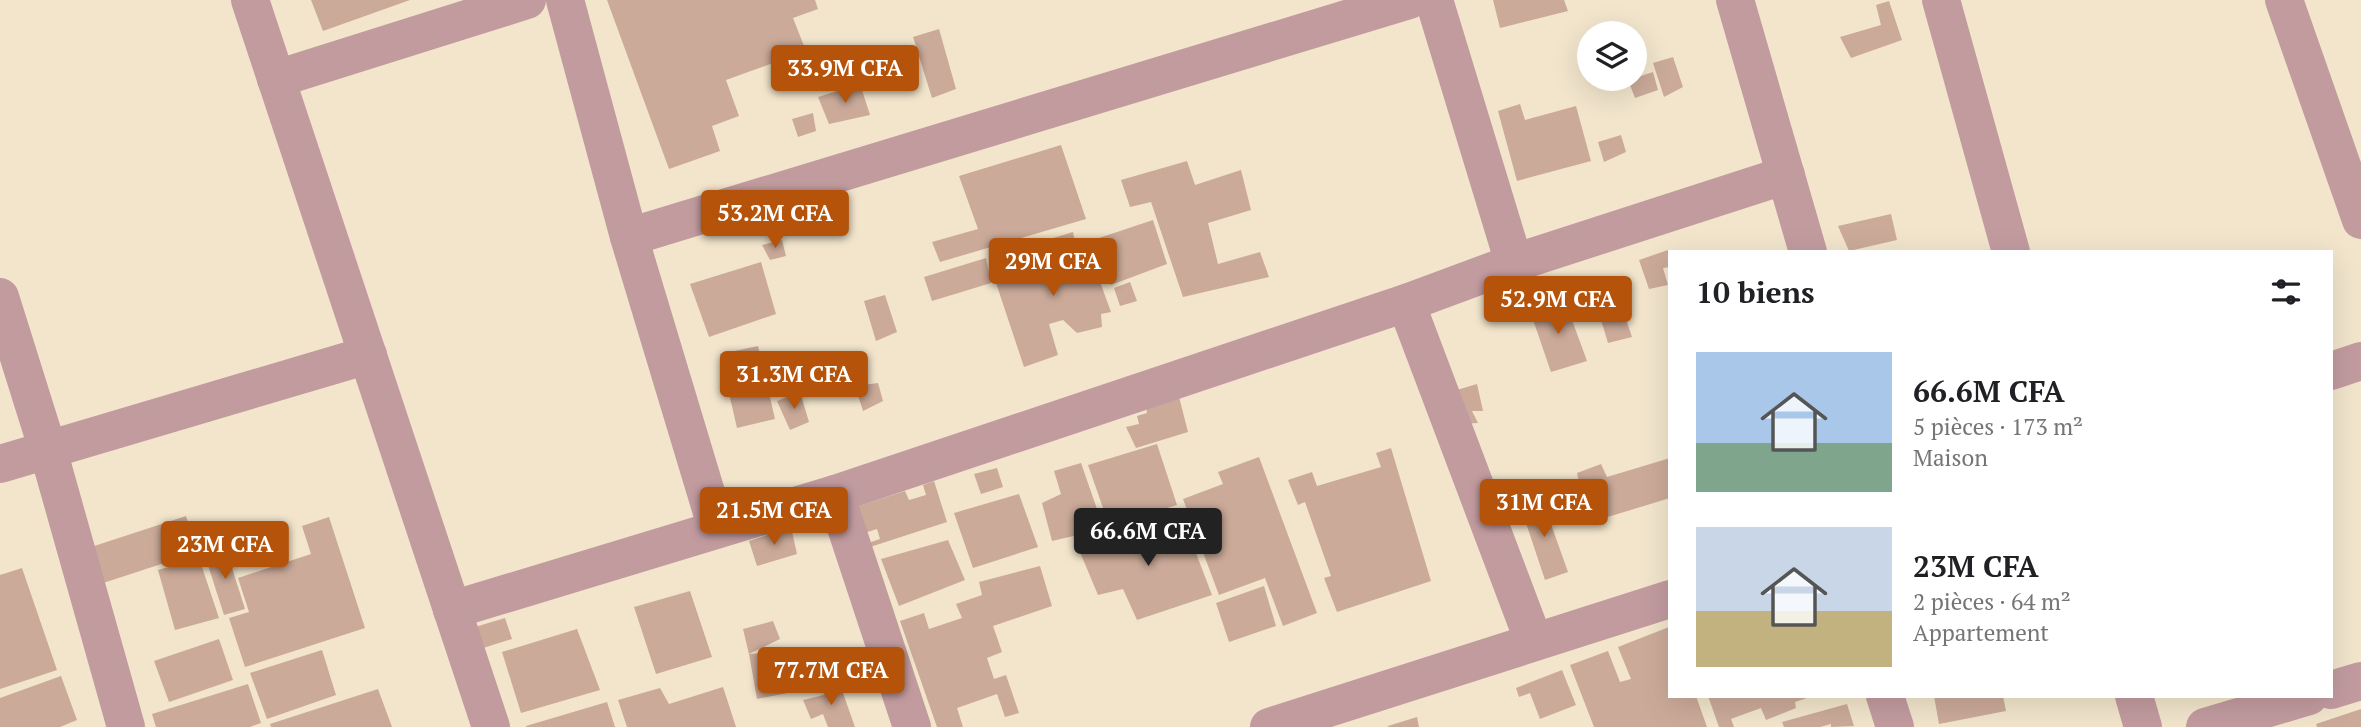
<!DOCTYPE html>
<html lang="fr">
<head>
<meta charset="utf-8">
<style>
	body { margin:0; font-family:"PT Serif",serif; background:#f2f2f2; color:#202124; height:100vh; display:flex; flex-direction:column; font-size:26px; white-space:nowrap }
	* { box-sizing:border-box; margin:0 }
	p { font-size:23px; color:#757577 }
	.icon { flex:none; width:38px; height:38px; fill:none; stroke:currentColor; stroke-width:2; stroke-linecap:round; stroke-linejoin:round }
	.map { position:relative; flex:1; overflow:hidden }
	.details { position:absolute; left:1668px; top:250px; width:665px; height:448px; display:flex; flex-direction:column; background:#fff; border-radius:0px; box-shadow:0 7px 28px #0002 }
	.details>* { flex:none }
	.tools { position:absolute; left:1577px; top:21px; display:grid; gap:14px }
	.tools a { display:grid; place-items:center; width:70px; height:70px; border-radius:50%; background:#fff; box-shadow:0 7px 28px #0002; font-size:35px }
	.price { position:absolute; translate:-50% -60px; padding:0 16px; border-radius:7px; background:#b45309; color:#fff; font-size:23px; line-height:46px; filter:drop-shadow(0 2px 4px #0008) }
	.price::after { content:''; position:absolute; left:50%; top:42px; width:21px; height:16px; margin-left:-10px; background:inherit; clip-path:polygon(0 0,100% 0,50% 100%) }
	.price.on { background:#222; color:#fff }
	ul { padding:0; list-style:none }
	li { display:flex; align-items:center; gap:21px; height:175px; padding:0 28px }
	li span { display:grid; place-items:center; flex:none; width:196px; height:140px; border-radius:0px; color:#555 }
	li>.icon { margin-inline-start:auto }
	span .icon { width:84px; height:84px; fill:#fffc; stroke-width:1 }
	li b { font-size:30px }
	h2 { display:flex; justify-content:space-between; align-items:center; height:84px; padding:0 28px; font-size:30px }
	.map>svg:first-child { display:block }
	.building { fill:#cbaa99 }
	.lines { fill:none; stroke-linecap:round; stroke-linejoin:round }
	.minor { stroke:#c29b9f; stroke-width:38 }
</style>
</head>
<body>
<div class="map">
<svg width="2361" height="727" viewBox="0 0 2361 727">
	<rect width="100%" height="100%" fill="#f2e5cc"/>
	<g class="building">
		<path d="M311,0H410L323,31Z"/>
		<path d="M607,0H815L818,9L793,18L806,51L726,80L739,116L712,126L720,151L669,169Z"/>
		<path d="M1493,0H1564L1568,11L1500,28Z"/>
		<path d="M1889,1L1902,40L1851,58L1840,37L1881,25L1876,5Z"/>
		<path d="M939,29L956,89L932,98L913,37Z"/>
		<path d="M1589,46V72L1586,74L1578,49Z"/>
		<path d="M1673,57L1683,87L1664,97L1653,63Z"/>
		<path d="M1653,72L1658,90L1635,98L1628,80Z"/>
		<path d="M860,84L870,115L829,124L818,97Z"/>
		<path d="M1520,104L1525,120L1576,106L1591,161L1517,181L1498,111Z"/>
		<path d="M813,113L816,131L798,137L792,119Z"/>
		<path d="M1621,135L1626,152L1604,162L1598,142Z"/>
		<path d="M1061,145L1086,219L940,262L932,242L978,229L959,176Z"/>
		<path d="M1187,161L1195,185L1241,170L1251,210L1208,223L1218,264L1260,252L1269,277L1183,297L1151,202L1130,207L1121,180Z"/>
		<path d="M1891,214L1897,240L1849,251L1838,226Z"/>
		<path d="M1153,220L1167,264L1111,285L1096,239Z"/>
		<path d="M1073,232L1076,246L1086,243L1111,312L1101,314L1102,327L1077,333L1063,320L1049,324L1058,355L1024,367L996,283L1013,277V271L1046,260L1040,242Z"/>
		<path d="M782,240L786,256L770,260L762,245Z"/>
		<path d="M1668,250L1670,267L1663,268L1668,285L1649,289L1639,260Z"/>
		<path d="M986,258L991,283L932,301L924,277Z"/>
		<path d="M761,262L776,314L709,337L690,284Z"/>
		<path d="M1130,282L1137,301L1120,306L1114,288Z"/>
		<path d="M1614,283L1632,337L1608,343L1592,290Z"/>
		<path d="M885,295L897,332L876,341L864,301Z"/>
		<path d="M1565,301L1587,361L1551,372L1530,311Z"/>
		<path d="M758,346L775,419L737,428L720,354Z"/>
		<path d="M878,383L883,401L863,411L855,386Z"/>
		<path d="M1477,384L1483,411H1472L1478,423L1460,424L1447,393Z"/>
		<path d="M1177,389L1188,432L1136,448L1126,427L1139,424L1137,416L1147,413L1146,407Z"/>
		<path d="M800,392L809,422L790,430L777,401Z"/>
		<path d="M1157,444L1177,505L1109,525L1088,465Z"/>
		<path d="M1391,448L1431,581L1337,612L1324,578L1331,576L1305,502L1298,505L1288,480L1312,472L1317,486L1381,467L1376,453Z"/>
		<path d="M1259,457L1317,613L1283,626L1265,578L1219,595L1183,499L1223,484L1218,472Z"/>
		<path d="M1670,458V498L1588,523L1577,473L1601,464L1607,477Z"/>
		<path d="M1081,463L1104,529L1052,541L1042,503L1061,494L1054,471Z"/>
		<path d="M997,468L1003,487L981,494L974,474Z"/>
		<path d="M934,481L947,522L864,549L862,545L880,539L877,529L861,534L852,508L905,491L909,500L926,495L923,485Z"/>
		<path d="M1019,494L1038,547L973,568L954,513Z"/>
		<path d="M1542,499L1568,572L1545,580L1520,505Z"/>
		<path d="M186,516L198,552L91,587L79,551Z"/>
		<path d="M329,517L365,628L245,667L229,618L249,612L238,578L311,554L302,526Z"/>
		<path d="M1183,519L1212,595L1137,620L1123,589L1098,595L1077,545Z"/>
		<path d="M791,527L797,554L757,566L749,541Z"/>
		<path d="M948,540L965,580L899,606L881,559Z"/>
		<path d="M225,546L245,609L224,615L204,553Z"/>
		<path d="M199,558L219,618L175,630L158,570Z"/>
		<path d="M1040,566L1052,606L993,626L1002,652L987,658L994,679L1006,675L1019,713L1005,717L997,694L957,708L963,727H937L900,621L924,613L929,629L962,618L956,604L982,595L979,582Z"/>
		<path d="M22,568L57,670L0,689V575Z"/>
		<path d="M1264,586L1276,626L1229,642L1216,603Z"/>
		<path d="M690,591L712,657L656,674L634,607Z"/>
		<path d="M505,618L512,639L483,648L475,627Z"/>
		<path d="M773,621L780,639L749,654L743,629Z"/>
		<path d="M1669,627L1670,696H1696L1707,727H1594L1570,665L1608,651L1620,682L1631,679L1618,647Z"/>
		<path d="M577,629L600,690L521,713L502,652Z"/>
		<path d="M219,639L233,680L169,702L154,661Z"/>
		<path d="M322,650L336,695L267,719L250,673Z"/>
		<path d="M817,650L823,686L757,699L749,654Z"/>
		<path d="M1562,670L1576,705L1540,719L1530,693L1519,697L1516,688Z"/>
		<path d="M61,676L77,720L60,727H0V698Z"/>
		<path d="M838,679L855,727H828L823,714L811,719L803,700L832,693L827,681Z"/>
		<path d="M248,684L261,723L250,727H156L152,714Z"/>
		<path d="M723,687L736,727H627L618,700L660,688L669,704Z"/>
		<path d="M378,689L392,727H271L270,724Z"/>
		<path d="M1708,696H1810V697L1795,702L1796,708L1766,720L1761,708L1731,719L1734,727H1719Z"/>
		<path d="M1934,696H2003L2006,711L1939,724Z"/>
		<path d="M607,702L615,727H526V726Z"/>
		<path d="M1847,704L1854,726L1831,727V724L1820,727H1784L1782,722Z"/>
		<path d="M2361,709V727H2317L2316,724Z"/>
		<path d="M1417,717L1419,727H1388V726Z"/>
	</g>
	<g class="lines">
		<g class="minor">
			<path d="M250,0L491,727"/>
			<path d="M565,0L629,237L717,529"/>
			<path d="M1434,0L1514,263"/>
			<path d="M1735,0L1808,252"/>
			<path d="M1941,0L2011,252"/>
			<path d="M2284,0L2361,220"/>
			<path d="M276,79L527,0"/>
			<path d="M629,237L1409,0"/>
			<path d="M0,297L48,450L126,727"/>
			<path d="M1406,303L1534,642"/>
			<path d="M2331,371L2361,361"/>
			<path d="M0,464L368,355"/>
			<path d="M835,494L912,727"/>
			<path d="M452,610L835,494L1406,303L1514,263L1786,175"/>
			<path d="M2331,690L2361,681"/>
			<path d="M1885,696L1895,727"/>
			<path d="M2134,696L2143,727"/>
			<path d="M1269,727L1670,599"/>
			<path d="M2205,727L2309,696"/>
		</g>
	</g>
</svg>
<div class="tools">
<a><svg class="icon" aria-label="layers" viewBox="0 0 24 24"><path d="M12 4l9 5-9 5-9-5zM3 14l9 5 9-5"/></svg></a>
</div>
<b class="price" style="left:845px;top:105px">33.9M CFA</b>
<b class="price" style="left:775px;top:250px">53.2M CFA</b>
<b class="price" style="left:1053px;top:298px">29M CFA</b>
<b class="price" style="left:1558px;top:336px">52.9M CFA</b>
<b class="price" style="left:794px;top:411px">31.3M CFA</b>
<b class="price" style="left:1544px;top:539px">31M CFA</b>
<b class="price" style="left:774px;top:547px">21.5M CFA</b>
<b class="price on" style="left:1148px;top:568px">66.6M CFA</b>
<b class="price" style="left:225px;top:581px">23M CFA</b>
<b class="price" style="left:831px;top:707px">77.7M CFA</b>
<section class="details">
<h2>10 biens<svg class="icon" aria-label="filters" viewBox="0 0 24 24"><path d="M4 7h16M4 17h16"/><circle cx="9" cy="7" r="2"/><circle cx="15" cy="17" r="2"/></svg></h2>
<ul>
<li><span style="background:linear-gradient(#a9c7e8 65%,#7fa58c 0)"><svg class="icon" aria-label="home" viewBox="0 0 24 24"><path d="M3 11l9-7 9 7M6 9v11h12V9"/></svg></span><div><b>66.6M CFA</b><p>5 pièces · 173 m²</p><p>Maison</p></div></li>
<li><span style="background:linear-gradient(#c9d6e8 60%,#c2b280 0)"><svg class="icon" aria-label="home" viewBox="0 0 24 24"><path d="M3 11l9-7 9 7M6 9v11h12V9"/></svg></span><div><b>23M CFA</b><p>2 pièces · 64 m²</p><p>Appartement</p></div></li>
</ul>
</section>
</div>
</body>
</html>
